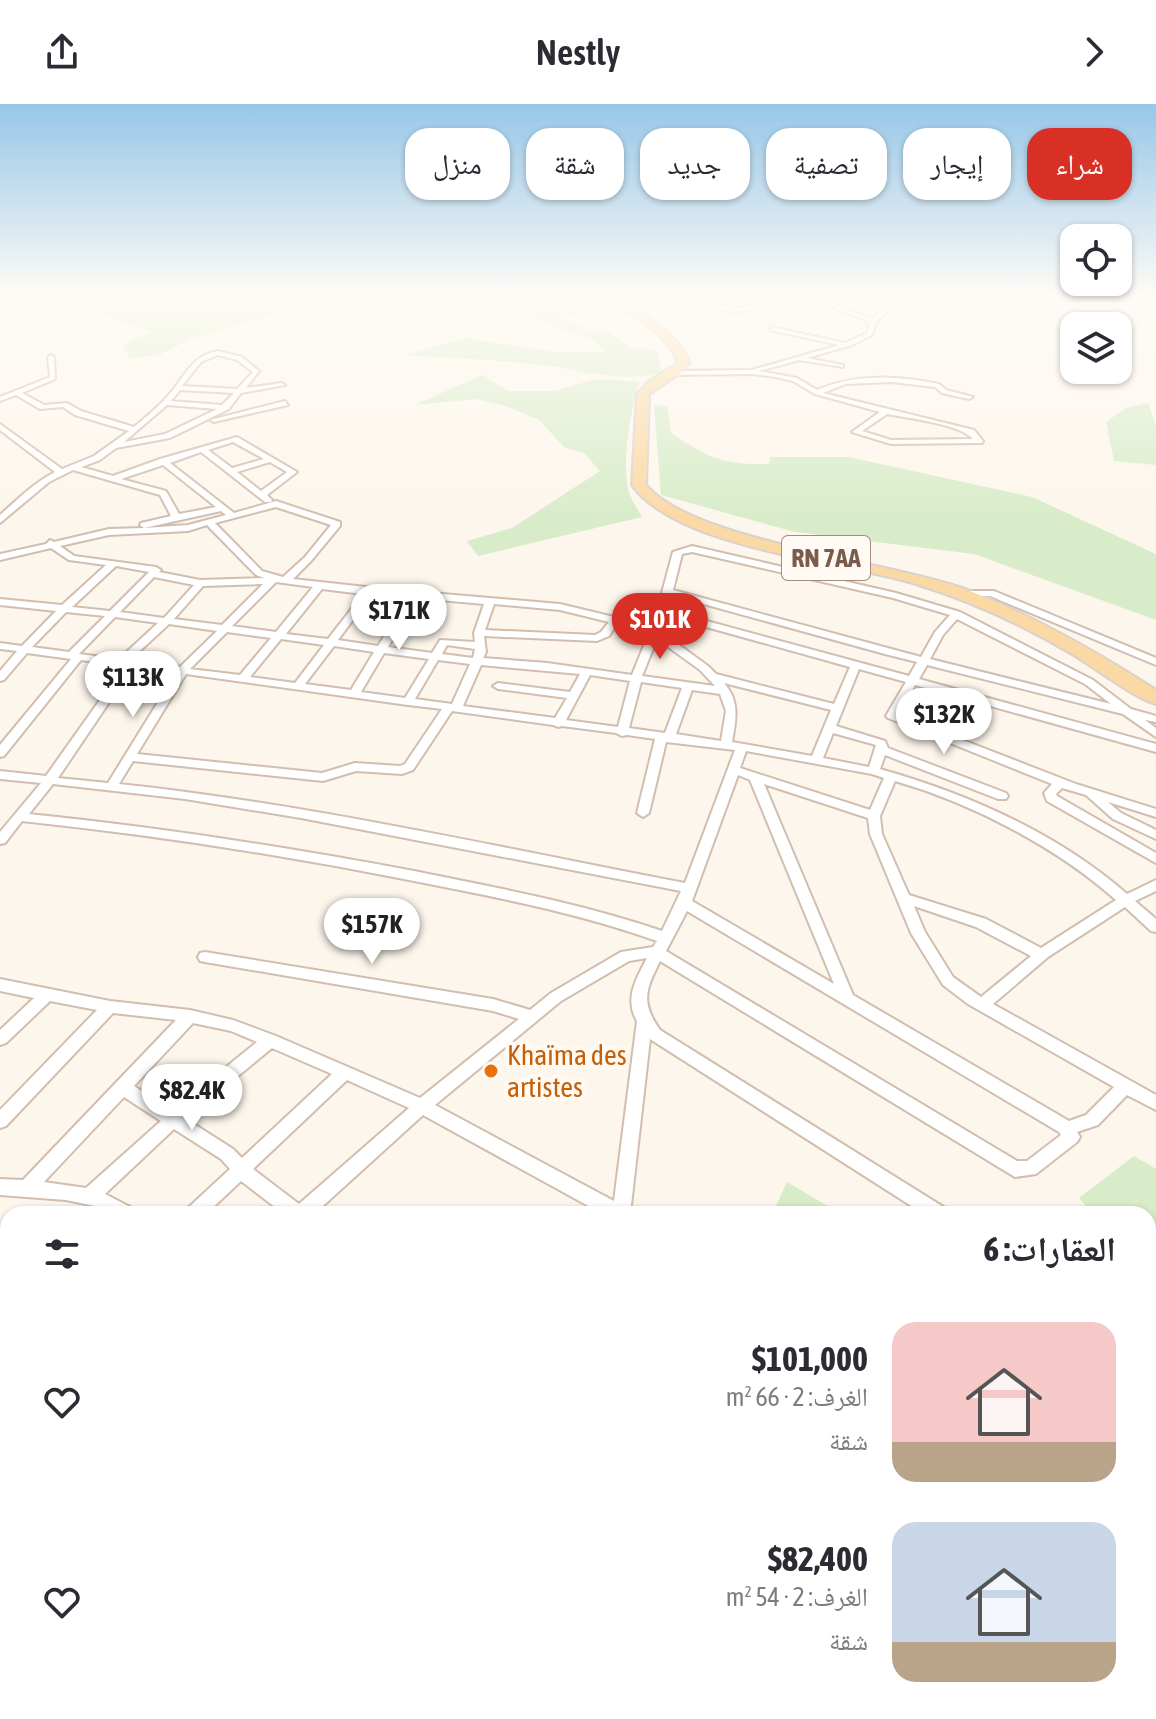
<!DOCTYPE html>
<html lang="ar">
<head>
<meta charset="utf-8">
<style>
	body { margin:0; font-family:"Asap Condensed","Noto Naskh Arabic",sans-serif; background:#f7f7f7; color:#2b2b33; direction:rtl; height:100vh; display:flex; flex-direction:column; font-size:30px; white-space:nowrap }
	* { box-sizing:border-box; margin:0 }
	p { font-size:26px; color:#7c7c81 }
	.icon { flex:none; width:44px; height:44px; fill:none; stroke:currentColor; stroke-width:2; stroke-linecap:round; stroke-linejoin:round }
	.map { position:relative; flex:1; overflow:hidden; direction:ltr }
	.drawer { position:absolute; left:0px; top:1102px; width:1156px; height:514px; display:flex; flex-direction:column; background:#fff; border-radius:24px 24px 0 0; box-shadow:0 2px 6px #0004; direction:rtl }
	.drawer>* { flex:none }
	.top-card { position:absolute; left:24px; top:24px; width:1108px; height:72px; direction:rtl; display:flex; gap:16px }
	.fabs { position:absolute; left:1060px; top:120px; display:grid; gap:16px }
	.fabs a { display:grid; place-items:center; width:72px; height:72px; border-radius:16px; background:#fff; box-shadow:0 2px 6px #0004; font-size:40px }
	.price { position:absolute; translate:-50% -68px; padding:0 18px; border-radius:28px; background:#fff; color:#222; font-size:26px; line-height:52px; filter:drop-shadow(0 2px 4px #0008) }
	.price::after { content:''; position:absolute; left:50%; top:48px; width:24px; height:18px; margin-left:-12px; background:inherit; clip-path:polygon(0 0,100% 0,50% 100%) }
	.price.current { background:#d93025; color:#fff }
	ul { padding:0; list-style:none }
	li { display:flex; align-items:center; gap:24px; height:200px; padding:0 40px }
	li span { display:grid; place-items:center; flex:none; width:224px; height:160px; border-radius:24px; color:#555 }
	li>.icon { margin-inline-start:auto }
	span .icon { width:96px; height:96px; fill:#fffc; stroke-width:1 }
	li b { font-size:34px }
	h2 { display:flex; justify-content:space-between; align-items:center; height:96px; padding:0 40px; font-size:34px }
	.pill { padding:0 28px; border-radius:24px; background:#fff; box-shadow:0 2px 6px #0004; font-size:28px; line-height:72px }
	.pill.current { background:#d93025; color:#fff }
	header { display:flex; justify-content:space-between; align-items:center; height:104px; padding:0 40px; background:#fff; font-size:36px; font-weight:600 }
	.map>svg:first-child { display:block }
	.green { fill:#d8ecc9 }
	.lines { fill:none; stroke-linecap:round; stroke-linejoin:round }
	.minor-casing { stroke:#d1beb0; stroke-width:4 }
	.primary-casing { stroke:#dad1cd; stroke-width:4 }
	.minor { fill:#fff; fill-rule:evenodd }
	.primary { fill:#fbd9a5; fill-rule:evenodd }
	.food-dot { fill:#e8710a; stroke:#fffaf3; stroke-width:3 }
	.labels { text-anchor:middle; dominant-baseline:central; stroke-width:8; stroke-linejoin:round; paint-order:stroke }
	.shield { fill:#fffaf3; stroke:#a28b7f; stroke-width:2 }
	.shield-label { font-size:26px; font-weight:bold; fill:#7a5c4d }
	.food-label { font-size:28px; fill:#c56008; stroke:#fffaf3; text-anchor:start }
</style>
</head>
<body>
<header><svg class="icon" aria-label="forward" viewBox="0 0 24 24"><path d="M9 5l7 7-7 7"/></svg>Nestly<svg class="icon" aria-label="share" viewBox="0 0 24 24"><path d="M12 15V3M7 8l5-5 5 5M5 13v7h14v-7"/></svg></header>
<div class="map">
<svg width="1156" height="1615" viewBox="0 0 1156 1615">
	<rect width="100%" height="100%" fill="#fdf6ec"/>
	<g class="green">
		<path d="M50,189H397L408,197L328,194L191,235L159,251L129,254L122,241L151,228Z"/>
		<path d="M519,189H559L580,209L558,214L591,227L603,225L631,243L659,247L660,269C616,280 577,264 533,260C490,255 447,254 404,251L464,234L555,248H606L589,233L563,227L523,205Z"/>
		<path d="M482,271L508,287H555L596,275L639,278C631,306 620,363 630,391C633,398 638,406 642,413L478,452L467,437L512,424L600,367L584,349L565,344L539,316L506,302L475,295L415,301Z"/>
		<path d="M1148,299L1156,322V361L1114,357L1106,318L1126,304Z"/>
		<path d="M654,301L667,302L671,329C708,354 724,361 769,360L770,353H849L1032,393L1156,450V516L974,450L795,428L661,391Z"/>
		<path d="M1134,1052L1156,1065V1185L1148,1175V1110H1093L1079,1094Z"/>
		<path d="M787,1078L841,1110H772Z"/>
	</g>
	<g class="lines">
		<g class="minor-casing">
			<g id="minor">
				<path d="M795,189H806L872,215L884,204L886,189H892L890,205L876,218L872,231L852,241L807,254L843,261V263L799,256L759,267L797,274L817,286C856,269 898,272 939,280L946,286L973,293L969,295L942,289L935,283L891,278L846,280L823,289L974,326L983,337L982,339L891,340L852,328L880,308L815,290L793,277L776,273L752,270L672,271L669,269L672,267L752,266L839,241L770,226L772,223L845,239L867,229L870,218L801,191L735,209L686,194L689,192L735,205ZM887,310C907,314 960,320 973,335L891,336L862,327Z"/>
				<path d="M218,247L242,253L259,267L246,284L282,279L285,281L241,289L229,305L170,334L116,344L100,356L81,363L113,372L160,355L237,333L297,368L267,391L272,396L271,398H265L201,348L170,359L234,409L276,397L340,418V422L311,457L293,475L411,488L415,486L419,488L560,500L647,521L659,500L673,448L692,442L896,489L960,508L1093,576L1131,605L1156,612V618L1145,616L1156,624V633L1123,610L927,561L919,575L1156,640V648L915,581L898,611L1076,680L1156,705V713L1108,698L1121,709L1156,726V735L1113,715L1086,691L1062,684L1056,690L1057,692L1156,749V759L1047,697L1044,689L1052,680L888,614L886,612L906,578L859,565L836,622L885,637L888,644L1006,689L1008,692L1006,695H998L885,651L880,665C968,690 1057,729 1127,790L1156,776V787L1135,797L1156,815V828L1151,827L1125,803L1048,853L993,900L1156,991V1006L1127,991L1098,1021L1077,1028L1080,1033L1077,1038L1036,1070L1015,1073L660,857C646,885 640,898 660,926L945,1104L948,1110H924L650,935L630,1110H603L423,1011L314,1110H284L241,1077L206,1110H185L188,1104L230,1065L221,1055L174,1025L105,1090L132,1104L135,1110H110L95,1102L66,1096L0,1091V1075L23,1076L176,916L113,909L6,1022L0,1024V1006L97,906L50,897L6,939L0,941V926L34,894L0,887V875L110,897L190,906L233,916L276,932L420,994L519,915L493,907L205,858L200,857L198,853L200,849L205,848L493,895L530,906L551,889L621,848L653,843L657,837C578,809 496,793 414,777C284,751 154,731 22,717L5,739L0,740V728L41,679L0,675V667L46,672L124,562L81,556L4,652L0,653V641L71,555L27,549L4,576L0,577V567L17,547L0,545V539L22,542L56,507L0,501V495L62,501L106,461L69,456L51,444L0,456V450L46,440L50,436L54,438L109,425L144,424L140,421L141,419L171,412L160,391L73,366L49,378L0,419V411C18,395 34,379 55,368L0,326V320L62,365L94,352L129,327L75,311L63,303L40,305L16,291L0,297V293L50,273L48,253L51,251L54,253L55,275L22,289L44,301L67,299L81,307L134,323C145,314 157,304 167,293C184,275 191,251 218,247ZM218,251L237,256L253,268L237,285L182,282L201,258ZM180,286L234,289L222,301L171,297ZM167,301L217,305L165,330L124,338ZM233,338L264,355L232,364L208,346ZM270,358L287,368L261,387L237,368ZM163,361L216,403L179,410L166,387L121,375ZM276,403L331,421L305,453L283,473L262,467L215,419ZM221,407L226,411L188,421L144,424ZM207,421L256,471L264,474L200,476L159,468L161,466L156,463L74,452L60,442L109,431L188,427ZM692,448L893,494L950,511L935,528L921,553L673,486L682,450ZM116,462L149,468L110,507L72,503ZM154,473L194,481L164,514L120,508ZM276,478L313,483L276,528L232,522ZM263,480L222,521L174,515L203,482ZM322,485L363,490L328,535L286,530ZM372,490L408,493L378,542L338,536ZM671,491L885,550L917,558L909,572L666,506ZM417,494L484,500L474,529L475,538L440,536L432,549L388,543ZM494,500L560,506L609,518L601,528L595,531L485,526ZM66,508L105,512L69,548L32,543ZM663,511L850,563L834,600L716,570L708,562L656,524ZM115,513L158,519L119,555L79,550ZM957,515L1085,580L1111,600L930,555L943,531ZM169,520L217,527L180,563L130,556ZM617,520L649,529L632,571L547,559L483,554L486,548L484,532L597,537L609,532ZM227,528L271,534L240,571L190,565ZM281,535L324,541L295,579L250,573ZM657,535L700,566L715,582L642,572ZM447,541L475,545L473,554L442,550ZM334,542L374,548L351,586L305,580ZM384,549L429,555L405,594L361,588ZM438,556L470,560L452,600L415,595ZM481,561L580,570L570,588L498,579L493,582L498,585L567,594L555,614L463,602ZM133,563L176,569L108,679L58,674ZM186,570L408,601L442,605L405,660L400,662L355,659L322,669L137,650ZM590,571L630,577L618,623L566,616ZM641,578L682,584L665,629L629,624ZM724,579L831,606L812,652L732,638C736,616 740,597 724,579ZM692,586L720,590L726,607L721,637L676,630ZM452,607L553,621L558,623L562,622L616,629L622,632L627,631L655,635L637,709L643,713L649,709L666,638L735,646L685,779C497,743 309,700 119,680L133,657L323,677L356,667L402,670L413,666ZM833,629L876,641L869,663L823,654ZM746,647L872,670L884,674L870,706L740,664ZM738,671L750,676L834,880L692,797ZM895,677C972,699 1056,743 1116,796L1041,844L986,815L909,791L882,730L880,712ZM53,680L185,695L301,714L681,787L662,827C581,799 497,784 414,767C286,743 158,723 29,710ZM764,680L868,714L870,730L911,829L943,881L968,900L1114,983L1086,1011L1069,1017L853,891ZM914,802L976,823L1031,852L981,893L953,873L925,828ZM687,807L1059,1028L1061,1031L1027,1057H1017L666,847ZM647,854C636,875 624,895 637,917L614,1097L435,1001L561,897L629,857ZM193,919L231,927L257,938L172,1007L134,982ZM272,944L332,970L242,1054L233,1045L186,1015ZM347,976L409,1004L299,1100L253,1065ZM124,993L161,1017L86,1084L44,1078Z"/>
				<path d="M285,297L288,301L214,318L210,316Z"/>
				<path d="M963,487H994L1156,554V561L990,492H960L958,490Z"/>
				<path d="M8,1254V1277L0,1281V1258Z"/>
				<path d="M1148,1307L1156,1310V1332L1148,1329Z"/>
				<path d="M8,1369V1394L0,1398V1373Z"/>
				<path d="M1148,1487L1156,1491V1517L1148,1513Z"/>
				<path d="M100,1608H128L126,1615H98Z"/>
				<path d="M397,1608H423L421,1615H395Z"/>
				<path d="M467,1608H629L627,1615H469Z"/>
			</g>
		</g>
		<g class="primary-casing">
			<path id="primary" d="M606,189H617C642,212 676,225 690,259L679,270L649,290L646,381C692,437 887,457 962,484C1030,510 1094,546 1156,586V600C1134,594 1094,563 1072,550C1023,521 971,497 916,480C842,457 678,445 632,381L637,290L648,278L678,259C666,225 629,214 606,189Z"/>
		</g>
		<use href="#minor" class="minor"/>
		<use href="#primary" class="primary"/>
	</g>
	<linearGradient id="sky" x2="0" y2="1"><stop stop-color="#97c7e8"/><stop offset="0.46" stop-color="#fefbf6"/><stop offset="1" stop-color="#fefbf6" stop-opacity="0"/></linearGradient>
	<rect width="1156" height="415" fill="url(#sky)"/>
	<circle class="food-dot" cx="491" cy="967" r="8"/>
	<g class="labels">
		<rect class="shield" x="782" y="432" width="88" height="44" rx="6"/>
		<g class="shield-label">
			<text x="826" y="454">RN 7AA</text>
		</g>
		<g class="food-label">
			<text x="507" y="951">Khaïma des<tspan x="507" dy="32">artistes</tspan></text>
		</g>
	</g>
</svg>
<div class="fabs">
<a><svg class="icon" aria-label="locate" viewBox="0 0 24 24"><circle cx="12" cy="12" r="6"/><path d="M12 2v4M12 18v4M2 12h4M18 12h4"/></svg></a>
<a><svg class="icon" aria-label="layers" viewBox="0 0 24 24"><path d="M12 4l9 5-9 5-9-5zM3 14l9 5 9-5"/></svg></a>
</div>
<b class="price" style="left:399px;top:548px">$171K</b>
<b class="price current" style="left:660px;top:557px">$101K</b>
<b class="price" style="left:133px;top:615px">$113K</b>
<b class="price" style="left:944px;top:652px">$132K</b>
<b class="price" style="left:372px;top:862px">$157K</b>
<b class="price" style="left:192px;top:1028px">$82.4K</b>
<div class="top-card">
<a class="pill current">شراء</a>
<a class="pill">إيجار</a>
<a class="pill">تصفية</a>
<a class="pill">جديد</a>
<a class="pill">شقة</a>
<a class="pill">منزل</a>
</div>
<section class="drawer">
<h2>العقارات: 6<svg class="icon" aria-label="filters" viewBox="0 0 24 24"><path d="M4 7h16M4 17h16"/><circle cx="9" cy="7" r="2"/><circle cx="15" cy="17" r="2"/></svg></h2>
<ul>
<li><span style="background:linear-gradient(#f6c9c9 75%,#b9a48a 0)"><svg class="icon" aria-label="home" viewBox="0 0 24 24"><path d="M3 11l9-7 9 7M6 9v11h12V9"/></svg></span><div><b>$101,000</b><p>الغرف: 2 · 66 m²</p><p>شقة</p></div><svg class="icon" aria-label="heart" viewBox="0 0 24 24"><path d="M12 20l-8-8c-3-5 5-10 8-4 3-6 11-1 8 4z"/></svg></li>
<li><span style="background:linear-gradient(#c9d6e8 75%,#b9a48a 0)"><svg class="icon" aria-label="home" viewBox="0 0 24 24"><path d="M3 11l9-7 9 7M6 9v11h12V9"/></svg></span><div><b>$82,400</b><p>الغرف: 2 · 54 m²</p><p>شقة</p></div><svg class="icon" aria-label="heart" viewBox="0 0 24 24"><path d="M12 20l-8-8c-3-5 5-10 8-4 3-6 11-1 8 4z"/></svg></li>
</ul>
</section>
</div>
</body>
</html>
